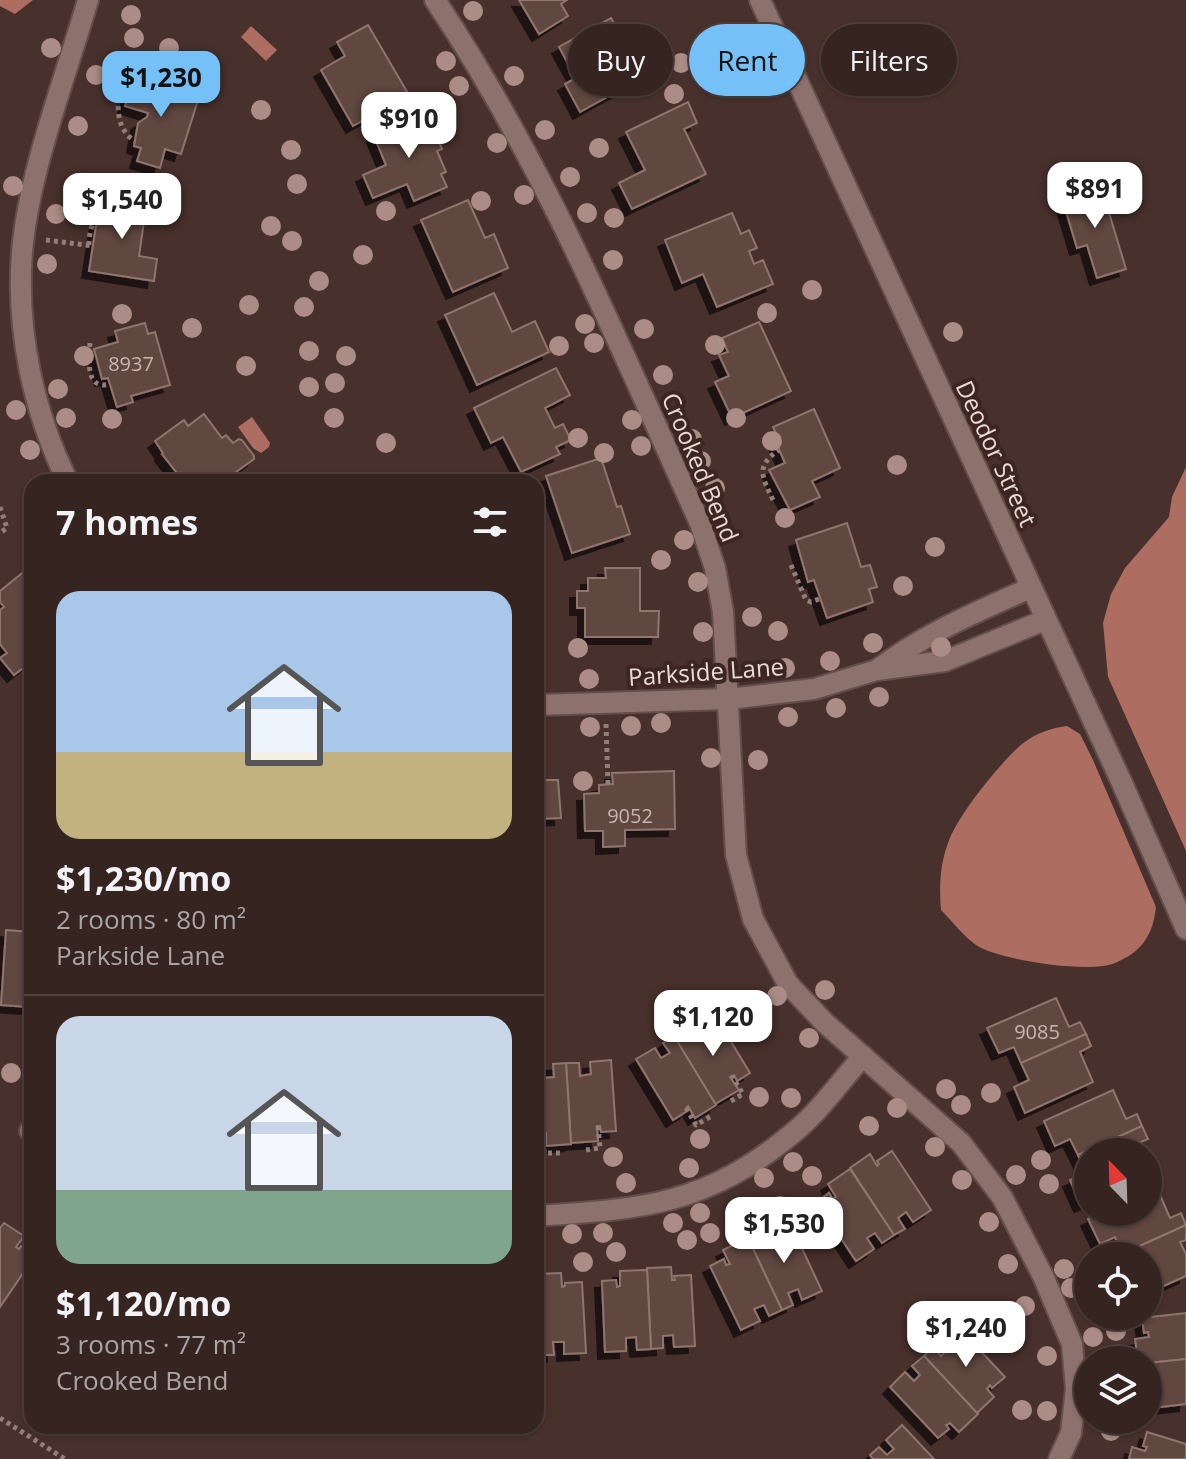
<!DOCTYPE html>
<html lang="en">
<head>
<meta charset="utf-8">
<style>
	body { margin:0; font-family:"Open Sans",sans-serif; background:#41302e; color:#f1f3f6; height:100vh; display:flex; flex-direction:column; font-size:30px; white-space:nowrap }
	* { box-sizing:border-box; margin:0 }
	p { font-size:26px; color:#aaa4a5 }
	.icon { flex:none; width:44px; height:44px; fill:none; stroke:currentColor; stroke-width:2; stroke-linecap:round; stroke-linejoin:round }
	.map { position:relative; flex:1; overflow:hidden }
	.panel { position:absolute; left:24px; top:474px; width:520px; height:960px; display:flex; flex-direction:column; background:#362421; border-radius:24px; box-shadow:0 2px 6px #0004,0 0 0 2px #50413f }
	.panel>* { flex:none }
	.banner { position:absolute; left:568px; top:24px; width:498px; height:72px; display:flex; gap:16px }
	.needle { width:52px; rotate:337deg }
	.tools { position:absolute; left:1074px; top:1138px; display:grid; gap:16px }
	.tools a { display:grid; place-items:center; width:88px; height:88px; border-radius:50%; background:#362421; box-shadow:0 2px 6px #0004,0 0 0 2px #50413f; font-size:40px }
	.price { position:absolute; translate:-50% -68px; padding:0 18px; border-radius:16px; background:#fff; color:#222; font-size:26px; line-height:52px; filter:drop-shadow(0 2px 4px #0008) }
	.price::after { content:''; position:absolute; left:50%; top:48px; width:24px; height:18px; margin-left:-12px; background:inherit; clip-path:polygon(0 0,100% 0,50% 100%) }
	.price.on { background:#75c0f6; color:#111 }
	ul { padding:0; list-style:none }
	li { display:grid; align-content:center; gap:16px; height:424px; padding:0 32px }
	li+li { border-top:2px solid #50413f }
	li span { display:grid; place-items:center; height:248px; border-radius:24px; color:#555 }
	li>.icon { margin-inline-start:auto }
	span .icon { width:144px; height:144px; fill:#fffc; stroke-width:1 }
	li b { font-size:34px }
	h2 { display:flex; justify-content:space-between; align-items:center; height:96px; padding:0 32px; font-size:34px }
	.tag { padding:0 28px; border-radius:36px; background:#362421; box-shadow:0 2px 6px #0004,0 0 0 2px #50413f; font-size:28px; line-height:72px }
	.tag.on { background:#75c0f6; color:#111 }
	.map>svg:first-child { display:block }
	.water { fill:#ad6d61 }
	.building { fill:#604641; stroke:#90746e; stroke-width:2; filter:url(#shadow) }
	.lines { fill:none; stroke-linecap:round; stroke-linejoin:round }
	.minor-casing { stroke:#624e4a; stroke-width:24 }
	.path { stroke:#917d79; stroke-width:5; stroke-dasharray:4 4; stroke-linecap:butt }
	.minor { stroke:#8d716c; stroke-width:20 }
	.tree { fill:#ac8c86 }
	.labels { text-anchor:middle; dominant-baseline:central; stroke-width:8; stroke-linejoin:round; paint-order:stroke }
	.number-label { font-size:20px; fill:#c7b5b1 }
	.street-label { font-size:24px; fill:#e9dad6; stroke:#3d2622 }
</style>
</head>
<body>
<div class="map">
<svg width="1186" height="1459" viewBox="0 0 1186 1459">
	<defs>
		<filter id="shadow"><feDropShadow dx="-7" dy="7" stdDeviation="0" flood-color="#0009"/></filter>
	</defs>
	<rect width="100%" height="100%" fill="#48302c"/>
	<g class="water">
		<path d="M0,0H33L15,14L0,6Z"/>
		<path d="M251,26L277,50L266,61L241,37Z"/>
		<path d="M252,417L270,443L269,447L261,453L253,448L238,427Z"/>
		<path d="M1186,467V851L1108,677L1103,623L1111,594L1125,568L1169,517L1172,497Z"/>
		<path d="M536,593H543L540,639H536Z"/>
		<path d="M1067,726L1080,734L1093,760L1156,907C1153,935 1142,952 1115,963C1090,974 998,960 976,945C963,936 952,921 941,910C939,887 940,864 948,843C957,816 1000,763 1022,744C1036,733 1051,728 1067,726Z"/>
	</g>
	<g class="building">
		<path d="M519,0H567L561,4L568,16L539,34Z"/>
		<path d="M611,18L643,77L580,112L565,84L576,78L559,47Z"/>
		<path d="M368,25L409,95L353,126L321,70L345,56L337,42Z"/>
		<path d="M135,77L199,97L181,154L165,149L160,168L137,161L141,148L134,146L138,123L147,117L148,113L125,106Z"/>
		<path d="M688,102L697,123L684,129L706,174L632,209L619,183L645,170L626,132Z"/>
		<path d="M428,114L442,149L437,151L446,172L441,174L447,187L414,201L407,184L373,198L363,175L386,165L374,136Z"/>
		<path d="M1101,186L1126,269L1097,278L1087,245L1077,248L1062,198Z"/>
		<path d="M106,195L147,201L139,256L157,259L154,281L89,271L97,219H102Z"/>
		<path d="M468,200L485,238L494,234L508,268L453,292L421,220Z"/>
		<path d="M732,213L741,234L749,230L757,248L749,251L754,264L763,260L773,284L717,307L703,274L682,283L665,240Z"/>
		<path d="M494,293L512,332L535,321L549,352L477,385L445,315Z"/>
		<path d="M759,322L791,391L732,418L715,382L729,376L719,355L728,352L722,338Z"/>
		<path d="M145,323L148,334L155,332L170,385L131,396L133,402L117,407L108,378L102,379L94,349L118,342L115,331Z"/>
		<path d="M556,368L570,395L545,408L555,428L563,424L571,440L556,447L560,454L521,472L503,437L491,443L474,408Z"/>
		<path d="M814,409L840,468L812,481L820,497L790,510L769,470L785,463L775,440L778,438L773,427Z"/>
		<path d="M204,414L222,438L226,435L233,443L239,439L242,440L254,456V459L236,472L240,482H184L162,454L163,453L155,441L184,420L188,426Z"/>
		<path d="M601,458L617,507L621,506L630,534L572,553L546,476Z"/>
		<path d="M847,523L861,567L870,565L877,587L869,589L873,602L827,618L814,580L808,582L796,540Z"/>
		<path d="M32,565V661L14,675L0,658L7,653L0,644V610L4,607L0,602V591Z"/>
		<path d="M605,568H640V611H659L658,637H585V608H577V591H588V578H606Z"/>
		<path d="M674,771L675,829L625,830V846L603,847V831H585L584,794L599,793V785L613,784L612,773Z"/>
		<path d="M536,777H543V780H558L561,818L536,819Z"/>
		<path d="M6,930L32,932V990H29L28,1007L1,1005Z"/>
		<path d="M1056,998L1069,1027L1080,1022L1086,1034L1021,1063L1014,1047L999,1053L987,1028Z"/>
		<path d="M713,1012L750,1073L737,1081L734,1075L730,1077L739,1090L715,1104L674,1036L686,1029L693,1039L702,1034L695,1023Z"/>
		<path d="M1086,1034L1091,1046L1080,1052L1093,1082L1025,1113L1014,1087L1029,1080L1021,1063Z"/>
		<path d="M674,1036L716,1105L695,1118L688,1106L686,1108L687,1111L673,1120L636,1059L655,1048L661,1058L670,1053L663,1043Z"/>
		<path d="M611,1060L616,1131L601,1132L600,1126H597L598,1141L571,1143L566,1063H579L580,1076L591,1074L590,1062Z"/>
		<path d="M566,1063L571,1144L546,1146V1133H543V1136L536,1137V1066H542L543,1078L554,1077L553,1064Z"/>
		<path d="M1113,1090L1126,1119L1137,1114L1142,1126L1078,1155L1070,1139L1055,1146L1044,1121Z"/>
		<path d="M1142,1126L1148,1139L1136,1144L1140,1152H1088V1202L1081,1205L1070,1180L1086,1173L1078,1155Z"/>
		<path d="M892,1151L931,1210L913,1222L906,1212L898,1218L905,1229L894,1235L850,1168L870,1154L877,1166L879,1164L877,1161Z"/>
		<path d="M850,1169L894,1235L882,1243L875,1233L867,1238L874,1249L856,1261L817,1202L829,1193L833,1199L836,1197L828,1184Z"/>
		<path d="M1157,1188L1170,1218L1181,1213L1186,1225L1122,1254L1115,1237L1100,1244L1088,1219L1104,1212H1148V1192Z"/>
		<path d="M4,1223L24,1236L16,1247L19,1249L21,1246L32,1253V1260L0,1307V1228Z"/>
		<path d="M1186,1225V1240L1180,1242L1186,1254V1276L1148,1293V1256H1123L1122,1254Z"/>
		<path d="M769,1227L775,1239L778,1237L776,1234L792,1227L822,1291L802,1300L798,1289L788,1293L793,1305L782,1310L747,1237Z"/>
		<path d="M748,1238L782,1310L769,1316L764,1305L754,1309L760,1321L741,1330L710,1266L724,1259L726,1265L730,1264L723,1250Z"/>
		<path d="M671,1267L672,1280H675L674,1276L691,1275L695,1346L674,1347L673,1335L663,1336V1348L651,1349L647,1268Z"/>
		<path d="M647,1270L651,1349L637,1350L636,1337L626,1338V1351L605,1352L602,1281L616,1280L617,1287L620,1286V1271Z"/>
		<path d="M561,1273L562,1287L565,1286V1283L582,1282L586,1353L564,1354V1342H553L554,1355H541L537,1274Z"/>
		<path d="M536,1276L541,1355L536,1356Z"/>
		<path d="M1186,1313V1359L1148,1363V1360H1138L1135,1339L1149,1337L1148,1332L1144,1333L1142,1318Z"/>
		<path d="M956,1325L1005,1377L992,1388L990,1385L987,1389L994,1397L977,1413L924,1356L933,1347L941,1356L948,1349L940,1340Z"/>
		<path d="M924,1356L978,1414L959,1432L950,1423L946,1425L949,1429L938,1438L890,1387L905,1372L914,1381L920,1375L912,1366Z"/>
		<path d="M1186,1359V1404L1153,1408L1151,1391H1155L1154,1387L1148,1388V1363Z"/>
		<path d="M902,1425L934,1459H873L870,1455L879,1447L887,1455L894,1449L886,1440Z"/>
		<path d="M1147,1432L1186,1444V1459H1129L1132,1447L1145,1451L1147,1447L1143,1446Z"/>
	</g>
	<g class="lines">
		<g class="minor-casing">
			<g id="minor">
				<path d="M435,0C544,163 619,345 700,523L715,568L723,612L736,855L753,919L788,984L825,1023L961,1143L1002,1197L1043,1276L1072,1344L1076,1389L1071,1433L1059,1459"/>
				<path d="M760,0L1122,783L1186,929"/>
				<path d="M68,482C33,411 16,331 22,252C29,171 65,79 88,0"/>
				<path d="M877,670C923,634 977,612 1030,588"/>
				<path d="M536,705L728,699L814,689L877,670L945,661L1045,620"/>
				<path d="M30,1131L32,1132"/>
				<path d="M536,1216C643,1209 707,1205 793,1133C819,1112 841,1081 863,1056"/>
			</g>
		</g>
		<g class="path">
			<path d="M127,59C120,84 108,125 135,141"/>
			<path d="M46,240L93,246"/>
			<path d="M89,245C89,223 101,205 106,183"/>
			<path d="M90,343C89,359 85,391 110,384"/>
			<path d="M773,500C762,477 755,466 779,450"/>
			<path d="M0,507L7,528L0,533"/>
			<path d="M791,565L806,600L811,602L819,599"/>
			<path d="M606,724L608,784"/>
			<path d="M731,1101L743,1094L732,1076"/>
			<path d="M686,1108L696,1125L713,1115"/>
			<path d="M543,1133L544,1153H564"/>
			<path d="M586,1150L600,1148L598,1126"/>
			<path d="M0,1418L65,1459"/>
		</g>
		<use href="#minor" class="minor"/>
	</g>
	<g class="tree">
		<circle cx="473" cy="11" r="10"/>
		<circle cx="131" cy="15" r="10"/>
		<circle cx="134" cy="38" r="10"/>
		<circle cx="51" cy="48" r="10"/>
		<circle cx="169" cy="48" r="10"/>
		<circle cx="446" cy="61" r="10"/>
		<circle cx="681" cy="63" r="10"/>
		<circle cx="96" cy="75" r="10"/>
		<circle cx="514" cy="76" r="10"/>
		<circle cx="459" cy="86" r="10"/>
		<circle cx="674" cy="94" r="10"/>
		<circle cx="261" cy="110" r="10"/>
		<circle cx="78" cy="126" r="10"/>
		<circle cx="545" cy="130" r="10"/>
		<circle cx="497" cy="143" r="10"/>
		<circle cx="599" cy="148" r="10"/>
		<circle cx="291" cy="150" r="10"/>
		<circle cx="570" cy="177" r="10"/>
		<circle cx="297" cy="184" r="10"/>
		<circle cx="13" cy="186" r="10"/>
		<circle cx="524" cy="195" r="10"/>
		<circle cx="481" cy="201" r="10"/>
		<circle cx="386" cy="211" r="10"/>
		<circle cx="587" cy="213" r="10"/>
		<circle cx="56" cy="214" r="10"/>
		<circle cx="614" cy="218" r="10"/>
		<circle cx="271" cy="226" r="10"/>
		<circle cx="292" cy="241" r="10"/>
		<circle cx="363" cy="255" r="10"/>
		<circle cx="613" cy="260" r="10"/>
		<circle cx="47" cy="264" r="10"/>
		<circle cx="319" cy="281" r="10"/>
		<circle cx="812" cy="290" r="10"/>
		<circle cx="249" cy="305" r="10"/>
		<circle cx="304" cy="307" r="10"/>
		<circle cx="767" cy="313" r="10"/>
		<circle cx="122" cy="314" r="10"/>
		<circle cx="585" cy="324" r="10"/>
		<circle cx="192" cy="328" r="10"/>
		<circle cx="644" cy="329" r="10"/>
		<circle cx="953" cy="332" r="10"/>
		<circle cx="594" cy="343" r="10"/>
		<circle cx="715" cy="345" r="10"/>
		<circle cx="559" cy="346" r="10"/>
		<circle cx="309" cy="351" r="10"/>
		<circle cx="84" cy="356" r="10"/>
		<circle cx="346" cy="356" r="10"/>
		<circle cx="246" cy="366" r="10"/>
		<circle cx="663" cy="375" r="10"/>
		<circle cx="335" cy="383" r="10"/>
		<circle cx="309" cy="387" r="10"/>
		<circle cx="58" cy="389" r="10"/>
		<circle cx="16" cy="410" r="10"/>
		<circle cx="66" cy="418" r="10"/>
		<circle cx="334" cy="418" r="10"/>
		<circle cx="736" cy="418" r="10"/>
		<circle cx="112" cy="419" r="10"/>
		<circle cx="632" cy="420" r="10"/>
		<circle cx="578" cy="438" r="10"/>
		<circle cx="692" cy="439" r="10"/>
		<circle cx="772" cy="441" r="10"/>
		<circle cx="386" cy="443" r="10"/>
		<circle cx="641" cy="446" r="10"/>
		<circle cx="30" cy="450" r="10"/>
		<circle cx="604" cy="453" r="10"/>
		<circle cx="701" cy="461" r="10"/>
		<circle cx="897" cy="465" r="10"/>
		<circle cx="715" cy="488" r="10"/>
		<circle cx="785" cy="518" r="10"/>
		<circle cx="684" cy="540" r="10"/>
		<circle cx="935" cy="547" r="10"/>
		<circle cx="661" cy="560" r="10"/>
		<circle cx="698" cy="582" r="10"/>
		<circle cx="903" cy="586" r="10"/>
		<circle cx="752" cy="617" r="10"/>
		<circle cx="778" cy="631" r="10"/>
		<circle cx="703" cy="632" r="10"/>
		<circle cx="873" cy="643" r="10"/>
		<circle cx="941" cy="647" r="10"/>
		<circle cx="578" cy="648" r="10"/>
		<circle cx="830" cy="661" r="10"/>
		<circle cx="785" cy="668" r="10"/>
		<circle cx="677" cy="676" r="10"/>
		<circle cx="589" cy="679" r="10"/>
		<circle cx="879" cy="697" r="10"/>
		<circle cx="836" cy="708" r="10"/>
		<circle cx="788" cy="717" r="10"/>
		<circle cx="661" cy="723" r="10"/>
		<circle cx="631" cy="726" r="10"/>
		<circle cx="590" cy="727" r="10"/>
		<circle cx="711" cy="758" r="10"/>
		<circle cx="758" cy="760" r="10"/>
		<circle cx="583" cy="781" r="10"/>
		<circle cx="825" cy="990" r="10"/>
		<circle cx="777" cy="996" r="10"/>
		<circle cx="809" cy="1038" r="10"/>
		<circle cx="11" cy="1073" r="10"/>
		<circle cx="946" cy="1089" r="10"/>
		<circle cx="991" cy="1093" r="10"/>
		<circle cx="759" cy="1097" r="10"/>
		<circle cx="791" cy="1098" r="10"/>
		<circle cx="961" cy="1105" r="10"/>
		<circle cx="897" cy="1108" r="10"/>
		<circle cx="869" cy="1126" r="10"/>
		<circle cx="700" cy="1139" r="10"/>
		<circle cx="935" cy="1147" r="10"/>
		<circle cx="613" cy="1157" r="10"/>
		<circle cx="1041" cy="1160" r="10"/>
		<circle cx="793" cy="1162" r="10"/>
		<circle cx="689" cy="1168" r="10"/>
		<circle cx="1016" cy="1175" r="10"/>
		<circle cx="812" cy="1176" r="10"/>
		<circle cx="764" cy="1178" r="10"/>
		<circle cx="962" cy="1180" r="10"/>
		<circle cx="626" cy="1183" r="10"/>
		<circle cx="1049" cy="1184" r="10"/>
		<circle cx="780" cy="1206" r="10"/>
		<circle cx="700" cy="1213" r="10"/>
		<circle cx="989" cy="1222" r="10"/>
		<circle cx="673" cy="1223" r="10"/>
		<circle cx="603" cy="1233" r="10"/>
		<circle cx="710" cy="1233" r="10"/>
		<circle cx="572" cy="1234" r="10"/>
		<circle cx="687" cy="1240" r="10"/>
		<circle cx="616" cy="1252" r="10"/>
		<circle cx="583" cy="1262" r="10"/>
		<circle cx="1008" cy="1264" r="10"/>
		<circle cx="1064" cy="1269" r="10"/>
		<circle cx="1071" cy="1288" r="10"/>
		<circle cx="1025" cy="1306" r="10"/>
		<circle cx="1116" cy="1331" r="10"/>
		<circle cx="1093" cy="1337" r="10"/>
		<circle cx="1047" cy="1356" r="10"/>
		<circle cx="1022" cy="1410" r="10"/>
		<circle cx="1047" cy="1411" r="10"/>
		<circle cx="1111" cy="1431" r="10"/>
	</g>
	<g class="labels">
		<g class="number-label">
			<text x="131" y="363">8937</text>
			<text x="630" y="815">9052</text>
			<text x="1037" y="1031">9085</text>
		</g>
		<g class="street-label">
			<text transform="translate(997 453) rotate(65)">Deodor Street</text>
			<text transform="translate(701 467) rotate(67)">Crooked Bend</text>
			<text transform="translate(706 671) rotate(-4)">Parkside Lane</text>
		</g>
	</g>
</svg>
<div class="tools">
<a><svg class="needle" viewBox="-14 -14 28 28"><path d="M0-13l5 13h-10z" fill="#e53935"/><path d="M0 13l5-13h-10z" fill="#aaa4a5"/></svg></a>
<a><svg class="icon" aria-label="locate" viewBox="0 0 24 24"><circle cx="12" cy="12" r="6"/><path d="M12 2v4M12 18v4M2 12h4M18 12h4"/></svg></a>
<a><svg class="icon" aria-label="layers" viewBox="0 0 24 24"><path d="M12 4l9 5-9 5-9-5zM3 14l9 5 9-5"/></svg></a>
</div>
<b class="price on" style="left:161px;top:119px">$1,230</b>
<b class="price" style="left:409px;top:160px">$910</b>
<b class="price" style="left:1095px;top:230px">$891</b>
<b class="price" style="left:122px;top:241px">$1,540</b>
<b class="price" style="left:713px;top:1058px">$1,120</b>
<b class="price" style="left:784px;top:1265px">$1,530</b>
<b class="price" style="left:966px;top:1369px">$1,240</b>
<div class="banner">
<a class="tag">Buy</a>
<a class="tag on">Rent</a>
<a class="tag">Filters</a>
</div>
<section class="panel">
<h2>7 homes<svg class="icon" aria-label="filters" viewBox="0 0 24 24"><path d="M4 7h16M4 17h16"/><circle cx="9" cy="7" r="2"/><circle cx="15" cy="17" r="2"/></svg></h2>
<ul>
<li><span style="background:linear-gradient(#a9c7e8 65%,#c2b280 0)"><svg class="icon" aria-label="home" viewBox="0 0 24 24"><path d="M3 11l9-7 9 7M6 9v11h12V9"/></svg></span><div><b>$1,230/mo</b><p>2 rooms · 80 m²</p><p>Parkside Lane</p></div></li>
<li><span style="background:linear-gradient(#c9d6e8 70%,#7fa58c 0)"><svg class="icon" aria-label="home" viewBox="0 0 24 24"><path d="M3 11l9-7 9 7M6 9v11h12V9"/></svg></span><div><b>$1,120/mo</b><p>3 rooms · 77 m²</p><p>Crooked Bend</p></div></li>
</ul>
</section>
</div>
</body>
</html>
